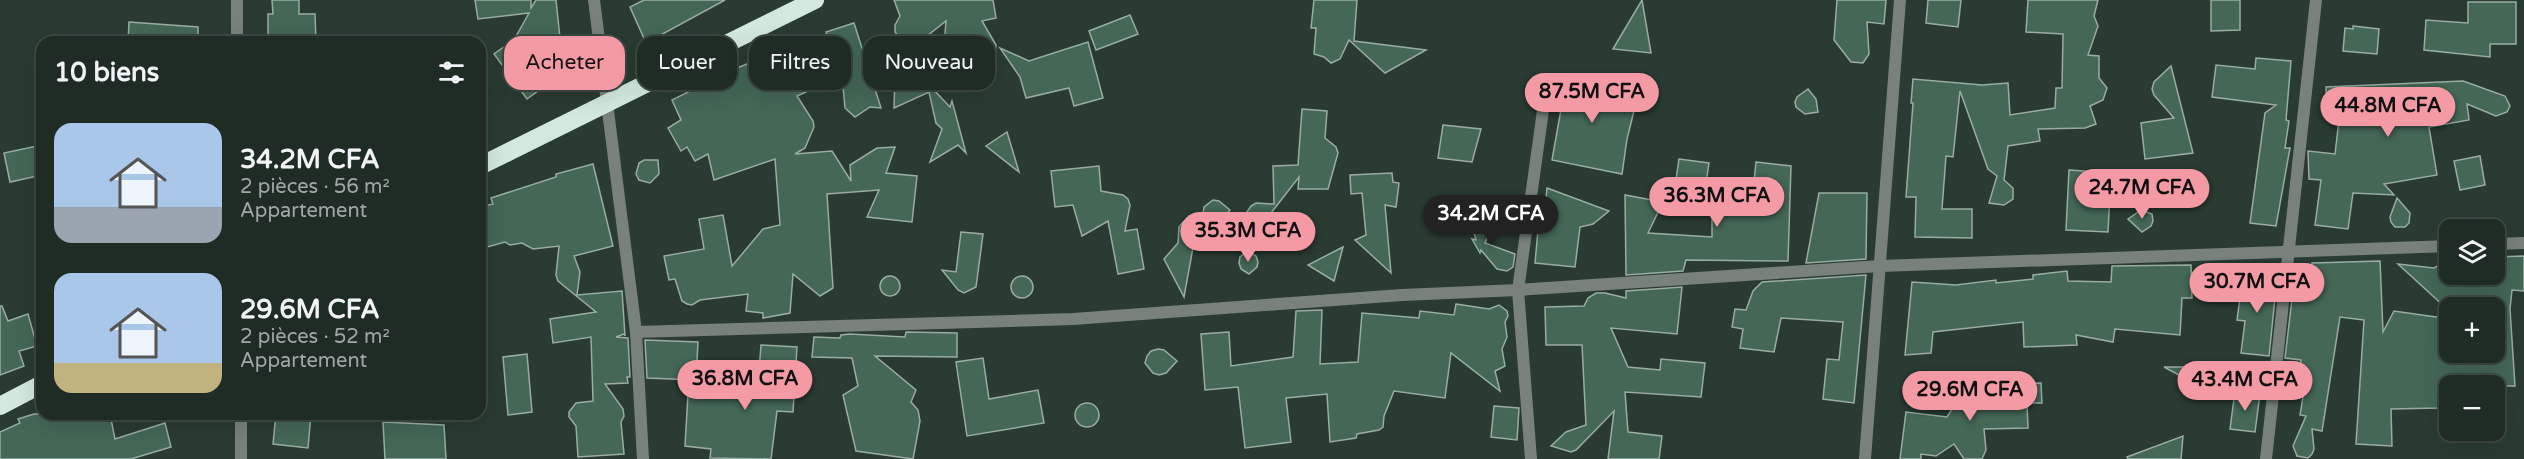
<!DOCTYPE html>
<html lang="fr">
<head>
<meta charset="utf-8">
<style>
	body { margin:0; font-family:"Varela Round",sans-serif; background:#27342e; color:#f1f3f6; height:100vh; display:flex; flex-direction:column; font-size:22px; white-space:nowrap }
	* { box-sizing:border-box; margin:0 }
	p { font-size:20px; color:#a1a7a7 }
	.icon { flex:none; width:33px; height:33px; fill:none; stroke:currentColor; stroke-width:2; stroke-linecap:round; stroke-linejoin:round }
	.map { position:relative; flex:1; overflow:hidden }
	.sheet { position:absolute; left:36px; top:36px; width:450px; height:384px; display:flex; flex-direction:column; background:#1f2c26; border-radius:18px; box-shadow:0 6px 24px #0002,0 0 0 2px #3c4843 }
	.sheet>* { flex:none }
	.top-card { position:absolute; left:504px; top:36px; width:570px; height:54px; display:flex; gap:12px }
	.tools { position:absolute; left:2439px; top:219px; display:grid; gap:12px }
	.tools a { display:grid; place-items:center; width:66px; height:66px; border-radius:12px; background:#1f2c26; box-shadow:0 6px 24px #0002,0 0 0 2px #3c4843; font-size:30px }
	.price { position:absolute; translate:-50% -51px; padding:0 14px; border-radius:21px; background:#f49aa4; color:#111; font-size:20px; line-height:39px; filter:drop-shadow(0 2px 3px #0008) }
	.price::after { content:''; position:absolute; left:50%; top:36px; width:18px; height:14px; margin-left:-9px; background:inherit; clip-path:polygon(0 0,100% 0,50% 100%) }
	.price.active { background:#222; color:#fff }
	ul { padding:0; list-style:none }
	li { display:flex; align-items:center; gap:18px; height:150px; padding:0 18px }
	li span { display:grid; place-items:center; flex:none; width:168px; height:120px; border-radius:18px; color:#555 }
	li>.icon { margin-inline-start:auto }
	span .icon { width:72px; height:72px; fill:#fffc; stroke-width:1 }
	li b { font-size:26px }
	h2 { display:flex; justify-content:space-between; align-items:center; height:72px; padding:0 18px; font-size:26px }
	.tag { padding:0 21px; border-radius:18px; background:#1f2c26; box-shadow:0 6px 24px #0002,0 0 0 2px #3c4843; font-size:21px; line-height:54px }
	.tag.active { background:#f49aa4; color:#111 }
	.map>svg:first-child { display:block }
	.building { fill:#446756; stroke:#99ada3; stroke-width:1.5 }
	.lines { fill:none; stroke-linecap:round; stroke-linejoin:round }
	.street { stroke:#78817c; stroke-width:12 }
	.highway { stroke:#d3e9dd; stroke-width:18 }
</style>
</head>
<body>
<div class="map">
<svg width="2524" height="459" viewBox="0 0 2524 459">
	<rect width="100%" height="100%" fill="#293b32"/>
	<g class="building">
		<path d="M272,0H299V14H315L316,41L268,42V14H273Z"/>
		<path d="M475,0H531V8L536,0H556L563,67L529,71L542,88L527,99L494,54L508,44L510,47L529,13L478,19Z"/>
		<path d="M644,0H725L646,43L630,7Z"/>
		<path d="M894,0H993L996,18L982,21L996,45L995,54L988,58L967,57L966,77L942,75L946,21L917,44L906,46L895,32V25L900,16Z"/>
		<path d="M1314,0H1357L1354,41L1426,50L1385,73L1349,40L1340,59L1331,63L1324,57L1314,54L1316,28H1311Z"/>
		<path d="M1642,0L1651,53L1613,49Z"/>
		<path d="M1837,0H1886L1884,24L1867,22L1869,54L1863,63L1851,62L1834,40Z"/>
		<path d="M1928,0H1961L1958,27L1926,23Z"/>
		<path d="M2028,0H2098L2094,16L2098,26L2088,55L2099,56V78L2107,88L2103,100L2090,106L2096,124L2085,128L2038,129L2040,141L2008,146L2004,180L2013,188V199L2004,205L1989,203L1997,176L1988,169L1960,91L1953,157L1946,156L1942,209H1972V238L1915,237L1916,197H1906L1913,103H1911L1913,79L1982,85L2008,83L2010,115L2055,108L2056,88H2062L2063,34L2026,32Z"/>
		<path d="M2211,0H2240V30L2211,31Z"/>
		<path d="M2468,2H2516V44H2490V57L2424,50L2426,20L2468,23Z"/>
		<path d="M1130,15L1138,34L1096,50L1089,31Z"/>
		<path d="M129,22L198,27V42H128Z"/>
		<path d="M854,23L881,108L870,107L855,117L845,108L842,76L828,82L806,48L828,38L826,32Z"/>
		<path d="M2353,26L2379,29L2377,54L2343,51L2345,28L2353,29Z"/>
		<path d="M1088,42L1103,98L1074,106L1069,88L1026,98L1020,77L1000,48L1029,61Z"/>
		<path d="M787,45L791,54L801,50L808,91L797,96L813,121L814,127L805,148L795,154L832,151L851,181L850,165L877,148L895,147L886,173L917,176L912,222L867,217L879,190L827,194L833,288L820,296L793,274L790,313L763,318V313L746,311L748,294L700,300L692,305L687,304L682,301L675,279L669,280L664,256L704,249L699,219L723,215L732,266L763,229L780,225L775,159L714,180L708,154L695,161L687,147L681,151L668,128L681,120L672,100L710,81L709,79L765,57L764,54Z"/>
		<path d="M2256,58L2291,61L2286,120L2289,121L2285,148H2290L2276,226L2250,223L2265,113L2276,105L2212,97L2216,65L2255,69Z"/>
		<path d="M2171,66L2193,153L2145,159L2141,123L2174,118L2154,95L2152,89L2154,82Z"/>
		<path d="M905,71L936,88L933,89L950,107L952,101L966,153L958,145L930,162L942,129L936,123L929,92L894,108L895,76Z"/>
		<path d="M1554,76L1606,84V86L1638,95L1627,139L1622,174L1552,160L1562,104L1552,103Z"/>
		<path d="M2463,81L2505,96L2510,106L2507,112L2496,116L2467,104L2469,120L2429,127L2437,175L2384,184L2394,195L2353,193L2348,229L2315,225L2321,180L2309,179L2308,151L2335,154L2340,111H2327L2326,87Z"/>
		<path d="M1808,89L1816,99L1818,112L1805,114L1796,107L1795,102L1797,97Z"/>
		<path d="M1302,109L1327,111L1325,138L1336,147L1338,153L1328,189H1298L1299,177L1264,222L1256,226L1244,216L1251,206L1256,203L1274,204L1273,166L1298,165Z"/>
		<path d="M1443,125L1481,129L1472,162L1438,158Z"/>
		<path d="M1007,132L1019,172L986,146Z"/>
		<path d="M42,145V175L10,182L4,153Z"/>
		<path d="M2480,156L2485,185L2460,190L2454,161Z"/>
		<path d="M1679,159L1709,163L1704,197L1674,193Z"/>
		<path d="M644,160H658L659,174L650,183L639,180L636,174L639,163Z"/>
		<path d="M1756,162L1791,166L1788,261L1686,260L1683,271L1626,275L1625,195L1663,202L1648,233L1712,237V192L1753,191Z"/>
		<path d="M593,164L613,246L574,256L580,272L577,295L622,291L625,336L624,334L616,337L628,338L630,377H627L628,383L605,384L623,409L624,416L621,422L624,454L578,457L576,426L569,417V412L576,403L593,401L591,337L553,343L550,319L596,312L558,281L556,275L559,246L533,249L522,243L510,245L505,242L480,249V207L493,204L491,198L556,177V174Z"/>
		<path d="M1099,166L1101,191L1123,195L1128,199L1130,205L1125,231L1137,229L1144,269L1118,274L1108,221L1082,236L1073,205L1055,207L1051,171Z"/>
		<path d="M2069,170L2111,173L2108,232L2066,230Z"/>
		<path d="M1392,173L1393,182L1399,183L1396,207L1385,205L1391,273L1355,240L1366,235L1362,193L1351,194L1350,175Z"/>
		<path d="M1547,188L1609,211L1593,224L1580,227L1575,267L1535,263L1539,219L1544,220Z"/>
		<path d="M1819,193H1867L1866,259L1806,263Z"/>
		<path d="M2397,198L2410,213L2409,223L2405,227H2395L2391,222L2390,217Z"/>
		<path d="M1213,200L1219,201L1230,210L1221,221L1207,226L1199,240L1194,242L1184,297L1164,259L1178,243L1179,227L1183,222L1188,219L1202,220L1204,207Z"/>
		<path d="M2141,210L2152,214L2153,221L2151,226L2142,232L2128,219Z"/>
		<path d="M1480,217H1486L1491,221L1492,227L1485,243L1515,254L1513,267L1507,271L1497,269L1481,250L1480,253L1472,239L1476,240L1471,222Z"/>
		<path d="M961,232L983,234L976,287L964,293L958,290L942,270L956,272Z"/>
		<path d="M1343,247L1334,281L1308,265Z"/>
		<path d="M1245,253H1251L1256,256L1258,262L1257,267L1249,274L1241,269L1239,263L1240,257Z"/>
		<path d="M2524,256V291L2512,290L2510,309L2515,386H2450V395L2438,396V408L2391,409L2392,446L2356,444L2364,320L2340,317L2322,431L2312,429L2314,449L2312,454L2308,458L2297,456L2293,446L2306,416L2300,415L2303,397L2296,396L2301,360L2285,358L2294,282L2313,284L2312,263L2380,261L2383,332L2394,311L2450,319V352H2494V308L2459,305L2458,308H2446L2398,264L2434,268L2443,263L2450,270V274H2494V257Z"/>
		<path d="M2191,265L2192,298H2182L2180,335L2115,329L2113,342L2076,335L2077,345L2024,347L2023,322L1933,332L1931,353L1905,355L1912,282L1956,285L1996,280V283L2033,279V275L2067,271L2068,281L2111,282L2112,266Z"/>
		<path d="M1866,275L1854,403L1823,399L1827,359L1839,360L1843,322L1781,318L1774,352L1740,348L1743,329L1732,327L1735,309L1746,310L1753,291L1762,282Z"/>
		<path d="M2243,275L2277,279L2269,356L2241,353L2245,321L2237,320Z"/>
		<circle cx="890" cy="286" r="10"/>
		<circle cx="1022" cy="287" r="11"/>
		<path d="M1682,287L1677,334L1611,328L1628,367L1660,370L1661,359L1705,363L1701,397L1625,392L1628,432L1662,436L1659,459H1608L1614,411L1576,450L1571,452L1551,446L1566,432L1586,425L1582,345H1546L1545,307L1584,306L1588,298L1596,293H1605L1626,298V291Z"/>
		<path d="M1456,304L1489,309L1499,305L1507,311L1508,316L1505,322L1507,337L1502,349L1505,366L1495,371L1500,391L1451,353L1445,398L1394,391L1384,416L1383,427L1379,430L1357,434L1356,438L1330,442L1327,394L1286,398L1291,442L1245,448L1238,387L1205,390L1201,334L1229,332L1231,366L1293,357L1296,311L1322,310L1320,364L1358,362L1362,313L1419,318L1420,311L1454,315Z"/>
		<path d="M0,306H2L8,321L28,314L37,346L19,351L24,366L0,375Z"/>
		<path d="M906,332L957,333V357L875,356L916,390L911,402L918,410L920,421L913,459L856,451L843,395L858,386L852,358L812,357L814,337L840,338L841,335L850,334L905,337Z"/>
		<path d="M645,340L698,342L696,380L647,378Z"/>
		<path d="M761,345L797,347L793,412L777,411L771,459L710,458L711,449L685,446L688,394L757,398Z"/>
		<path d="M1158,349L1164,350L1177,361L1166,373L1159,375L1153,373L1145,363L1147,356L1151,351Z"/>
		<path d="M527,354L532,412L508,415L503,357Z"/>
		<path d="M983,358L989,399L1038,390L1044,423L967,436L956,362Z"/>
		<path d="M2164,367H2211L2219,371V388L2205,389Z"/>
		<path d="M2041,383L2042,403H2027L2028,428L1984,429L1986,450L1982,459H1964L1954,444L1936,456L1921,454V459H1900L1906,412L1947,417L1957,401L1962,398H1987L1986,384Z"/>
		<path d="M2235,391L2260,394L2255,432L2230,429Z"/>
		<circle cx="1087" cy="415" r="12"/>
		<path d="M1494,406L1519,408L1517,440L1491,437Z"/>
		<path d="M34,414H110L115,439L165,423L171,447L131,459H0V432L20,423L18,419Z"/>
		<path d="M276,414H311L308,448L273,444Z"/>
		<path d="M383,422L444,425L446,459H385Z"/>
		<path d="M2183,436L2181,459H2128L2127,457Z"/>
	</g>
	<g class="lines">
		<g class="street">
			<path d="M237,0V42"/>
			<path d="M594,0L636,332L643,459"/>
			<path d="M2494,244L2524,243"/>
			<path d="M636,332L1073,319L1402,295L1518,290L1880,266L2450,246"/>
			<path d="M241,414V459"/>
			<path d="M1531,459L1518,290L1546,89"/>
			<path d="M1865,459L1900,0"/>
			<path d="M2266,459L2316,0"/>
		</g>
		<g class="highway">
			<path d="M480,166L815,0"/>
			<path d="M0,406L42,384"/>
		</g>
	</g>
</svg>
<div class="tools">
<a><svg class="icon" aria-label="layers" viewBox="0 0 24 24"><path d="M12 4l9 5-9 5-9-5zM3 14l9 5 9-5"/></svg></a>
<a>+</a>
<a>−</a>
</div>
<b class="price" style="left:1592px;top:124px">87.5M CFA</b>
<b class="price" style="left:2388px;top:138px">44.8M CFA</b>
<b class="price" style="left:2142px;top:220px">24.7M CFA</b>
<b class="price" style="left:1717px;top:228px">36.3M CFA</b>
<b class="price active" style="left:1491px;top:246px">34.2M CFA</b>
<b class="price" style="left:1248px;top:263px">35.3M CFA</b>
<b class="price" style="left:2257px;top:314px">30.7M CFA</b>
<b class="price" style="left:745px;top:411px">36.8M CFA</b>
<b class="price" style="left:2245px;top:412px">43.4M CFA</b>
<b class="price" style="left:1970px;top:422px">29.6M CFA</b>
<div class="top-card">
<a class="tag active">Acheter</a>
<a class="tag">Louer</a>
<a class="tag">Filtres</a>
<a class="tag">Nouveau</a>
</div>
<section class="sheet">
<h2>10 biens<svg class="icon" aria-label="filters" viewBox="0 0 24 24"><path d="M4 7h16M4 17h16"/><circle cx="9" cy="7" r="2"/><circle cx="15" cy="17" r="2"/></svg></h2>
<ul>
<li><span style="background:linear-gradient(#a9c7e8 70%,#9aa5b1 0)"><svg class="icon" aria-label="home" viewBox="0 0 24 24"><path d="M3 11l9-7 9 7M6 9v11h12V9"/></svg></span><div><b>34.2M CFA</b><p>2 pièces · 56 m²</p><p>Appartement</p></div></li>
<li><span style="background:linear-gradient(#a9c7e8 75%,#c2b280 0)"><svg class="icon" aria-label="home" viewBox="0 0 24 24"><path d="M3 11l9-7 9 7M6 9v11h12V9"/></svg></span><div><b>29.6M CFA</b><p>2 pièces · 52 m²</p><p>Appartement</p></div></li>
</ul>
</section>
</div>
</body>
</html>
